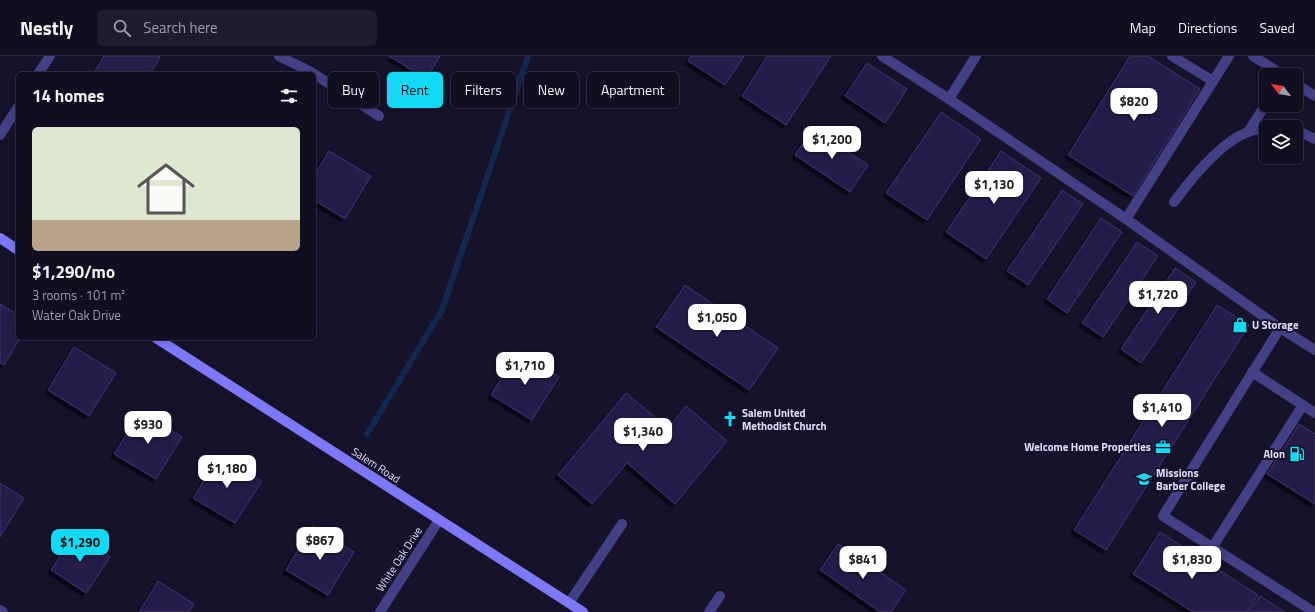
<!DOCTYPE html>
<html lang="en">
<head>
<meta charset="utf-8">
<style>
	body { margin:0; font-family:"Titillium Web",sans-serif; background:#1e1c2d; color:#f1f3f6; height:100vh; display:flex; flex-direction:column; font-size:15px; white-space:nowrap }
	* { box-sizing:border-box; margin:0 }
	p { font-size:13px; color:#9c9ca5 }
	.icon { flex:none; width:22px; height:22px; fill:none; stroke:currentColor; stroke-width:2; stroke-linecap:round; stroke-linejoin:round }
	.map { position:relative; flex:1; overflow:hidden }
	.side { position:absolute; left:16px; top:16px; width:300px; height:268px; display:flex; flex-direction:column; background:#100e20; border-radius:6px; box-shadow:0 2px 6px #0003,0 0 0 1px #302e3e }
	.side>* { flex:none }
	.guide { position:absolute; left:328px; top:16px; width:380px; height:36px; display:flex; gap:8px }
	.needle { width:26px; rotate:301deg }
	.controls { position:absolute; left:1259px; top:12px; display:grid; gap:8px }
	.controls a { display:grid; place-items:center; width:44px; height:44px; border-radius:6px; background:#100e20; box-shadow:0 2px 6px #0003,0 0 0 1px #302e3e; font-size:20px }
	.price { position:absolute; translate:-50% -34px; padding:0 9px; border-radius:8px; background:#fff; color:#222; font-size:13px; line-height:26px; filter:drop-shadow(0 1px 2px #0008) }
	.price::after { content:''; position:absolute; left:50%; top:24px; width:12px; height:9px; margin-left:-6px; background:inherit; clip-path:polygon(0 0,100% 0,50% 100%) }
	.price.on { background:#12daf4; color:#111 }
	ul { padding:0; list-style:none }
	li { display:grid; align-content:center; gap:8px; height:212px; padding:0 16px }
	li+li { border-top:1px solid #302e3e }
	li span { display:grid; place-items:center; height:124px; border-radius:6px; color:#555 }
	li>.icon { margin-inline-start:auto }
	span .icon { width:72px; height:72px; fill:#fffc; stroke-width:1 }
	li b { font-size:17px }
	h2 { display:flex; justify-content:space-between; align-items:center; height:48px; padding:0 16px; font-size:17px }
	.tag { padding:0 14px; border-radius:6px; background:#100e20; box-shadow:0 2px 6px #0003,0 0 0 1px #302e3e; font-size:14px; line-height:36px }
	.tag.on { background:#12daf4; color:#111 }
	header { display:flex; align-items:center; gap:24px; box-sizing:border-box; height:56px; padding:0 20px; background:#100e20; border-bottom:1px solid #302e3e }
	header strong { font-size:19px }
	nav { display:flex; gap:22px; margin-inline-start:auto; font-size:14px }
	.search { width:280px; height:36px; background:#1e1c2d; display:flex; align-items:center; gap:10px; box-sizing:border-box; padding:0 14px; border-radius:6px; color:#9c9ca5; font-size:15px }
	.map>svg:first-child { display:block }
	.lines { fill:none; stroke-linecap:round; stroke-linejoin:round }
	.stream { stroke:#12284e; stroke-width:6 }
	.building { fill:#281f4a; stroke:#403275; filter:url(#shadow) }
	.lane { stroke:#434086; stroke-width:10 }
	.street { stroke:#434086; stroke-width:10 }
	.secondary { stroke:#7d78f9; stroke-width:10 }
	.labels { text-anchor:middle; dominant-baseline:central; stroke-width:4; stroke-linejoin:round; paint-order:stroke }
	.poi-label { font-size:11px; font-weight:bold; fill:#e1ddfd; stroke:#16122a; text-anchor:start }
	.street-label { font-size:11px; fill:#e1ddfd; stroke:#16122a }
</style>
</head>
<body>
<header>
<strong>Nestly</strong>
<div class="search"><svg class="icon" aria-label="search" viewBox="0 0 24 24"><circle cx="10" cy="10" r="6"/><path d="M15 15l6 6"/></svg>Search here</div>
<nav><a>Map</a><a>Directions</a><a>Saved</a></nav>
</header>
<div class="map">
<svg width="1315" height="556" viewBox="0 0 1315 556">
	<defs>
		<filter id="shadow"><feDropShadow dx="-3.5" dy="3.5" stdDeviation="0" flood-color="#0009"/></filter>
	</defs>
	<rect width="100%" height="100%" fill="#16122a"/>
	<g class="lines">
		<path class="stream" d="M367,378L442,254L528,0"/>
	</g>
	<g class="building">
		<path d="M104,0H158L160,1L150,18H93Z"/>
		<path d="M389,0H440L426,23Z"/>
		<path d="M691,0H744L725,29L688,5Z"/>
		<path d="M767,0H831L786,69L742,40Z"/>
		<path d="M1130,0H1148L1200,33L1133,140L1068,99Z"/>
		<path d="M867,7L907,33L885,67L845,40Z"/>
		<path d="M941,56L981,83L927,164L886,137Z"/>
		<path d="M813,73L868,109L850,136L795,99Z"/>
		<path d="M329,95L371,120L345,163L314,144V120Z"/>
		<path d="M1001,95L1041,122L986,203L946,176Z"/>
		<path d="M1062,134L1083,148L1028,229L1007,215Z"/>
		<path d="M1101,162L1122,176L1067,257L1047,243Z"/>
		<path d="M1137,186L1158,200L1103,281L1082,267Z"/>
		<path d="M1175,212L1196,226L1141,307L1121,293Z"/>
		<path d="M685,229L778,292L749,334L656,271Z"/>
		<path d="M0,248L18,259V282H20L4,309L0,307Z"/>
		<path d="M1217,249L1249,269L1106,494L1074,474Z"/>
		<path d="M74,291L116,317L89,360L48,334Z"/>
		<path d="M517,296L559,321L532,364L491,339Z"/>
		<path d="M626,337L662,367L647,384L654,389L686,350L727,385L675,448L627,407L592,448L558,419Z"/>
		<path d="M141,355L182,381L156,423L114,398Z"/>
		<path d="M1299,368L1315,378V448L1267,418Z"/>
		<path d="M220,399L262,425L235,467L193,442Z"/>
		<path d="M0,427L24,442L0,481Z"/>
		<path d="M312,470L354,496L328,539L286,514Z"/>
		<path d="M1160,476L1258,539L1247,556H1193L1133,518Z"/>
		<path d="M74,478L110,501L86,537L51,514Z"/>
		<path d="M838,488L906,534L891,556H880L820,514Z"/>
		<path d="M158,525L194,548L189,556H139Z"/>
		<path d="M1260,540L1285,556H1249Z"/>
	</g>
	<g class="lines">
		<g class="lane">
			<path d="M882,0L949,43"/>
			<path d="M976,0L949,43L1126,163L1280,272"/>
			<path d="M1172,0L1213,25"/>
			<path d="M1296,74L1315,83"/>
			<path d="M1248,76L1266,48"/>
			<path d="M1174,146C1191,123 1220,86 1248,76C1253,74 1260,73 1266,72"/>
			<path d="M1126,163L1229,0"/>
			<path d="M1252,316L1315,357"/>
			<path d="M1212,492L1303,349"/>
			<path d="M569,547L622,468"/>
			<path d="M709,556L720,540"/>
			<path d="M1314,556L1163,460L1280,272L1315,294"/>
		</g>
		<g class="street">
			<path d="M279,0L311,16L379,60"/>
			<path d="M1253,0L1283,19"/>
			<path d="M38,18L50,0"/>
			<path d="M1296,28L1315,40"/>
			<path d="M0,79L18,51"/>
			<path d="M0,554L3,556"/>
			<path d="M380,556L439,464"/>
		</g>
		<g class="secondary">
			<path d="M0,182L18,194"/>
			<path d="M156,282L583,556"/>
		</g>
	</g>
	<defs>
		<g id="shop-bare" transform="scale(1.2)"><path d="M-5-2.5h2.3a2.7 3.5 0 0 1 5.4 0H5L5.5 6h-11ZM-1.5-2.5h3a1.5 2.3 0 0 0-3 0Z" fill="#12daf4" stroke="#16122a" stroke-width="2.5" paint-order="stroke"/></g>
		<g id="church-bare" transform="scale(1.2)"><path d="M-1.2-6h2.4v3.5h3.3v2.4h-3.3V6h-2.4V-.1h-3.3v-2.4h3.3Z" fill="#12daf4" stroke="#16122a" stroke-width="2.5" paint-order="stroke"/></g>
		<g id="office-bare" transform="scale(1.2)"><path d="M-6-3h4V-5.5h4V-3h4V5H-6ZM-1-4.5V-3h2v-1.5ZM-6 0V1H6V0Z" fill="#12daf4" stroke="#16122a" stroke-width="2.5" paint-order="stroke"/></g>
		<g id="fuel-bare" transform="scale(1.2)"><path d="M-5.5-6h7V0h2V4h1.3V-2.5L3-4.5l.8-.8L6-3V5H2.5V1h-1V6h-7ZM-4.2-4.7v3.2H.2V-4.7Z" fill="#12daf4" stroke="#16122a" stroke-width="2.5" paint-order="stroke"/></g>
		<g id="school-bare" transform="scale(1.2)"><path d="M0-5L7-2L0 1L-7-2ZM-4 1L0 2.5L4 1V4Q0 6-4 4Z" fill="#12daf4" stroke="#16122a" stroke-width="2.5" paint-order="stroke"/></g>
	</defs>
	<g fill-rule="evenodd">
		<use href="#shop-bare" x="1240" y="269"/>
		<use href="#church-bare" x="730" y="363"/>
		<use href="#office-bare" x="1163" y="391"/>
		<use href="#fuel-bare" x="1297" y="398"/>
		<use href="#school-bare" x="1144" y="423"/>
	</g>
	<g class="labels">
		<g class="poi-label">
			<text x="1252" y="269">U Storage</text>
			<text x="742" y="357">Salem United<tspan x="742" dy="13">Methodist Church</tspan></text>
			<text x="1151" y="391" text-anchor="end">Welcome Home Properties</text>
			<text x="1285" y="398" text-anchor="end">Alon</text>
			<text x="1156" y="417">Missions<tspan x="1156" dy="13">Barber College</tspan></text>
		</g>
		<g class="street-label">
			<text transform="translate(376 409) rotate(33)">Salem Road</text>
			<text transform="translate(399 503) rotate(-57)">White Oak Drive</text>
		</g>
	</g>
</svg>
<div class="controls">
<a><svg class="needle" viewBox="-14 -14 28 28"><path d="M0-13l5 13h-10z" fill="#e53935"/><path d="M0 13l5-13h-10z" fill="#9c9ca5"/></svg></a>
<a><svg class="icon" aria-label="layers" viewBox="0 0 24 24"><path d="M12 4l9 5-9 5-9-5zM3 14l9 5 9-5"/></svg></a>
</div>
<b class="price" style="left:1134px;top:66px">$820</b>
<b class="price" style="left:832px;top:104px">$1,200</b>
<b class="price" style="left:994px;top:149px">$1,130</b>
<b class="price" style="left:1158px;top:259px">$1,720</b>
<b class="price" style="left:717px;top:282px">$1,050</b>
<b class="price" style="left:525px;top:330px">$1,710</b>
<b class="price" style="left:1162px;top:372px">$1,410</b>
<b class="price" style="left:148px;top:389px">$930</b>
<b class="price" style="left:643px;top:396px">$1,340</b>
<b class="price" style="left:227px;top:433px">$1,180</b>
<b class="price" style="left:320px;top:505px">$867</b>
<b class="price on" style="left:80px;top:507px">$1,290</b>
<b class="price" style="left:863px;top:524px">$841</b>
<b class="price" style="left:1192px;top:524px">$1,830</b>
<div class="guide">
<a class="tag">Buy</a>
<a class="tag on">Rent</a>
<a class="tag">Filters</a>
<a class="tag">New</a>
<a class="tag">Apartment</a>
</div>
<section class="side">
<h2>14 homes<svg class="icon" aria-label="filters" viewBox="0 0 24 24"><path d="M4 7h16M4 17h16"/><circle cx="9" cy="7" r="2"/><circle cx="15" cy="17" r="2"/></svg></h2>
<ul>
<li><span style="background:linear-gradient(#dfe7d0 75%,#b9a48a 0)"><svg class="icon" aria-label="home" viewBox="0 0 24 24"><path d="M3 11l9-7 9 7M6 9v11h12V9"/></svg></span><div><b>$1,290/mo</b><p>3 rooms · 101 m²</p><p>Water Oak Drive</p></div></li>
</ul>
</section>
</div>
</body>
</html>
